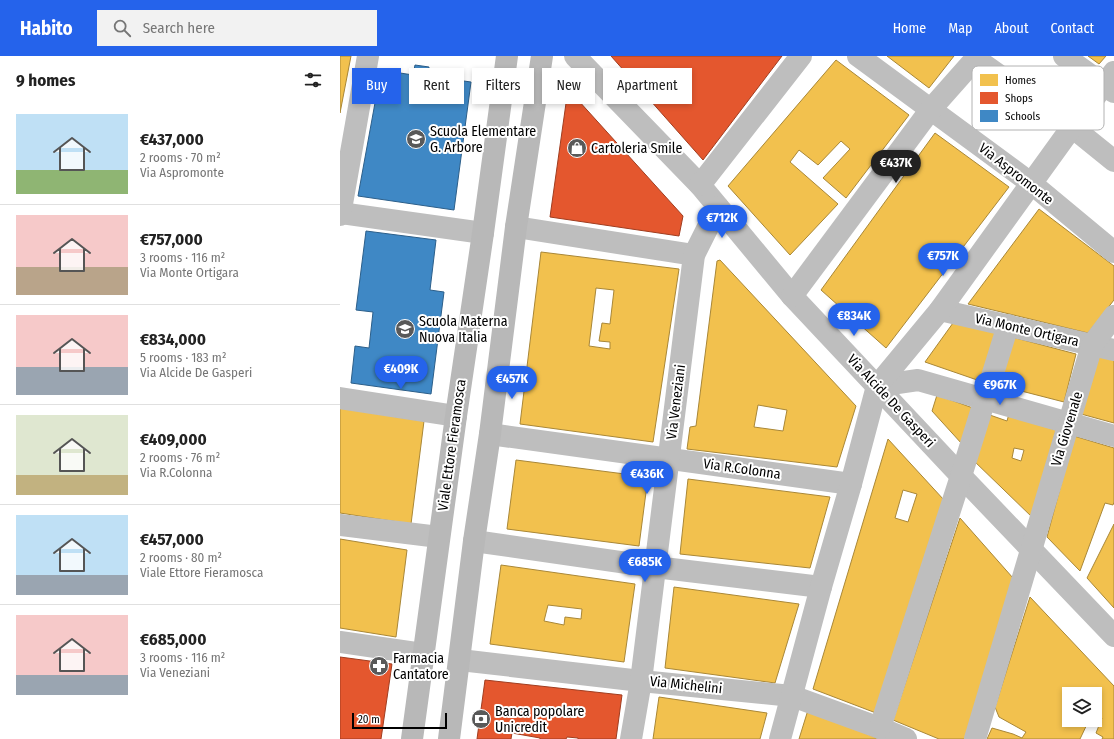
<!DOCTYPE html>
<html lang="en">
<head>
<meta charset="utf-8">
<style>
	body { margin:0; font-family:"Fira Sans Condensed",sans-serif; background:#f2f2f2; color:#222; height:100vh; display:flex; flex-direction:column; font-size:15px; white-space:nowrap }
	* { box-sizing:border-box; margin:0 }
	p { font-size:13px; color:#767676 }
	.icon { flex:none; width:22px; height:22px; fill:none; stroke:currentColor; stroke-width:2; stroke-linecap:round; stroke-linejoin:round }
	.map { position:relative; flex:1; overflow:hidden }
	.details { display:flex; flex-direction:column; background:#fff; width:340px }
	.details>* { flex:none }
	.guide { position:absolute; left:12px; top:12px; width:380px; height:36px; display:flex; gap:8px }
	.buttons { position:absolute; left:722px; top:631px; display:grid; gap:8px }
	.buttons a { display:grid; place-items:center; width:40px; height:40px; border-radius:0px; background:#fff; box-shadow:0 2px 6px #0003; font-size:20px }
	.scale { position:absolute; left:12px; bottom:10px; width:95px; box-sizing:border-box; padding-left:4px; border:2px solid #000; border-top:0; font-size:11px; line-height:14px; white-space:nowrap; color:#000; -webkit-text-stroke:3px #fff; paint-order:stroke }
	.price { position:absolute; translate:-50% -34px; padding:0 9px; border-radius:14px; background:#2563eb; color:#fff; font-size:13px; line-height:26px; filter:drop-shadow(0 1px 2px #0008) }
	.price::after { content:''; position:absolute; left:50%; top:24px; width:12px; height:9px; margin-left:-6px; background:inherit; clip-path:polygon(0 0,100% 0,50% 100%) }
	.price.current { background:#222; color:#fff }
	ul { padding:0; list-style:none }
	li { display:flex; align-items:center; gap:12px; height:100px; padding:0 16px }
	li+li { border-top:1px solid #e0e0e0 }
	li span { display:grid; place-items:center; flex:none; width:112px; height:80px; border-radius:0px; color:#555 }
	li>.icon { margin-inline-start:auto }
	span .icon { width:48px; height:48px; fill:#fffc; stroke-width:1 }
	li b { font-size:17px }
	h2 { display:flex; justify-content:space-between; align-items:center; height:48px; padding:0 16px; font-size:17px }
	.chip { padding:0 14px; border-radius:0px; background:#fff; box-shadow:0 2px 6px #0003; font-size:14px; line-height:36px }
	.chip.current { background:#2563eb; color:#fff }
	header { display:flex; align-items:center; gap:24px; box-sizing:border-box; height:56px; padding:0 20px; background:#2563eb; color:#fff }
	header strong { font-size:19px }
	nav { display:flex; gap:22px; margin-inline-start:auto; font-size:14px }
	.search { width:280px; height:36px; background:#f2f2f2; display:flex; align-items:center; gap:10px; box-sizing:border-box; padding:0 14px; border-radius:0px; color:#767676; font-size:15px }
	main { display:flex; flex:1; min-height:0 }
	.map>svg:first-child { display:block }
	.homes { fill:#f2c14e; stroke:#a98737; fill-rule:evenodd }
	.shops { fill:#e4572e; stroke:#a03d20 }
	.schools { fill:#3f88c5; stroke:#2c5f8a }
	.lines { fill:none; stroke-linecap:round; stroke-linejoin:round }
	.street { stroke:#bebebe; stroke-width:22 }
	.secondary { stroke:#b8b8b8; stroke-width:22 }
	.labels { text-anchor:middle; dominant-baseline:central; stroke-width:4; stroke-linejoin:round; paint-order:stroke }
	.poi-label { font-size:14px; fill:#000; stroke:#fff; text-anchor:start }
	.street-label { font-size:14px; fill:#000; stroke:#fff }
	.key { fill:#fff; stroke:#b2b2b2; stroke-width:1 }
	.key-label { font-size:11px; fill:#000 }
</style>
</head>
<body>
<header>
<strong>Habito</strong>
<div class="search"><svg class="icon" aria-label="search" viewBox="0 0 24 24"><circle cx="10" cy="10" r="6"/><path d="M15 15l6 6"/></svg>Search here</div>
<nav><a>Home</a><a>Map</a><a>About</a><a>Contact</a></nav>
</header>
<main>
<section class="details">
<h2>9 homes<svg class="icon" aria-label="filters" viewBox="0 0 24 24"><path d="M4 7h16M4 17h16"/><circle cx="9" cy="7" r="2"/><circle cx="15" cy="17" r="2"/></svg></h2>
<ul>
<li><span style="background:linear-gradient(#bfe0f5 70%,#8fb573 0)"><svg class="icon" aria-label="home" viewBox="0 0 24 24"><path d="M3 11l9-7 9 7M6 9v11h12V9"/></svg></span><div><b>€437,000</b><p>2 rooms · 70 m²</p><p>Via Aspromonte</p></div></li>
<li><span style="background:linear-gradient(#f6c9c9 65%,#b9a48a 0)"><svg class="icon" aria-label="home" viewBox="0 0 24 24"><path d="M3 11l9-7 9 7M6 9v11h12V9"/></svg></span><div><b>€757,000</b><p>3 rooms · 116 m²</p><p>Via Monte Ortigara</p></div></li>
<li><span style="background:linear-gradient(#f6c9c9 65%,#9aa5b1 0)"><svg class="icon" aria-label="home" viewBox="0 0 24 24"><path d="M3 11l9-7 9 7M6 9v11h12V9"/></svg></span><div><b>€834,000</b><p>5 rooms · 183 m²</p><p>Via Alcide De Gasperi</p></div></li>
<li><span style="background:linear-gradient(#dfe7d0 75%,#c2b280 0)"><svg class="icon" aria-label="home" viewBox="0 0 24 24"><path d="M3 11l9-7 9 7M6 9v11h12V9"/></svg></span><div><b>€409,000</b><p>2 rooms · 76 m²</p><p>Via R.Colonna</p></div></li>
<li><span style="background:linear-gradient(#bfe0f5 75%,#9aa5b1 0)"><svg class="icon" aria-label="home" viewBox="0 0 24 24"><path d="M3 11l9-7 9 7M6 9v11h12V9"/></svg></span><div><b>€457,000</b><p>2 rooms · 80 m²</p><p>Viale Ettore Fieramosca</p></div></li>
<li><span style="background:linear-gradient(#f6c9c9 75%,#9aa5b1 0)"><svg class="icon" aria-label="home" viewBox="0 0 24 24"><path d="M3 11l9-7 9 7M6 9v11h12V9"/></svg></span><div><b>€685,000</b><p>3 rooms · 116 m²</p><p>Via Veneziani</p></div></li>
</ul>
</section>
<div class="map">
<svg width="774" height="683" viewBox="0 0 774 683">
	<rect width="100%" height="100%" fill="#fff"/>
	<g class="homes">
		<path d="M0,0H11L0,57Z"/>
		<path d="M547,0H614L589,32Z"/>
		<path d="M748,0H766L759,8Z"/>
		<path d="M496,4L569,59L506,142L483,122L510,93L501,85L478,109L459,94L450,106L498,148L450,199L388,130Z"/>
		<path d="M595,77L669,131L546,292L481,234Z"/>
		<path d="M699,153L774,210V244L748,277L628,248Z"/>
		<path d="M201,196L339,213L313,386L180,368ZM256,232L274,234L270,268L262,267L259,285L270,286V293L249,290Z"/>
		<path d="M380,204L516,350L497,411L347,393L350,371L356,370L377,205ZM418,349L447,354L443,375L414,371Z"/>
		<path d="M613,267L659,277L643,326L585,306Z"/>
		<path d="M672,281L736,298L724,346L658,329Z"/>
		<path d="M757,299L774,303V367L741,358Z"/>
		<path d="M597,339L633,352L622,388L592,355Z"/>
		<path d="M0,352L84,365L71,468L0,457Z"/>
		<path d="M647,358L667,365L669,358L716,374L693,462L633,404ZM674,392L684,394L681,405L672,402Z"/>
		<path d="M734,380L774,392V446L773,449L765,447L740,515L707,481Z"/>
		<path d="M548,383L604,444L536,657L473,633ZM563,434L577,438L568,466L555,462Z"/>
		<path d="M176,404L308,421L299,490L167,473Z"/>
		<path d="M348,423L490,441L470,512L340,498Z"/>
		<path d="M620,462L673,522L625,683H599L553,664Z"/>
		<path d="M774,468V552L747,522Z"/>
		<path d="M0,483L67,494L56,581L0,572Z"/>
		<path d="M161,509L295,528L284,606L150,588ZM208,549L242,553L241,563L225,561L224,569L204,565Z"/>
		<path d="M334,531L459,548L435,627L325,612Z"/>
		<path d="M690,541L774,630V683H762L763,681L756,677L762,662L755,659V638H729V664H749L740,683H647L652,672L673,678L682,682L686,676L659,661L655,651Z"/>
		<path d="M319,641L427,657L420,683H313Z"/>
		<path d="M468,654L540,683H459Z"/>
	</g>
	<g class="shops">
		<path d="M271,0H442L363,104Z"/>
		<path d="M228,33L343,160L339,180L210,161Z"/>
		<path d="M0,601L52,608L41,683H0Z"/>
		<path d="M145,624L282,639L276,683H238V682L227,681L226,683H200V682L172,677L171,683H137Z"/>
	</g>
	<g class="schools">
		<path d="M75,9L89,11L88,20L131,26L114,154L18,140L41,14L73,19Z"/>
		<path d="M26,175L96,184L90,234L104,236L91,338L11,327L15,290L29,292L33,256L16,254Z"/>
	</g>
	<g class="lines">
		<g class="street">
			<path d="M235,0L360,129L452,240L621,420L774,580"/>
			<path d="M518,0L692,128L774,196"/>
			<path d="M724,0L774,36"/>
			<path d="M636,3L732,71L774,105"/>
			<path d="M360,129L461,0"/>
			<path d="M0,157L143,177"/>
			<path d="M0,159L28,0"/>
			<path d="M176,171L354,199"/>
			<path d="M452,240L591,53L638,0"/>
			<path d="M600,254L774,294"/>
			<path d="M537,330L578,324L774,380"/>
			<path d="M0,342L116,360"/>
			<path d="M150,378L511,428"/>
			<path d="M0,469L99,481"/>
			<path d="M134,485L315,511L481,531"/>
			<path d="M0,586L83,598"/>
			<path d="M120,604L301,625L452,640L540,672L566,683"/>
			<path d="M540,672L621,420L668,269"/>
			<path d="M291,683L301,625L354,199L378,151"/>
			<path d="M440,683L481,531L511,428L537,330L600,254L732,71L774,16"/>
			<path d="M635,683L752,289L774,260"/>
		</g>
		<g class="secondary">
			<path d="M72,683L116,360L143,177L167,0"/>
			<path d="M109,683L134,485L150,378L176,171L202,0"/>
		</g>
	</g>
	<defs>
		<g id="school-disc" transform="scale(1)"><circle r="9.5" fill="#595959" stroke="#fff"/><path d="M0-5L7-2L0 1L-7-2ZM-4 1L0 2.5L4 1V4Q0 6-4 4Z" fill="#fff"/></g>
		<g id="shop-disc" transform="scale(1)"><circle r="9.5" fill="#595959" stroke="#fff"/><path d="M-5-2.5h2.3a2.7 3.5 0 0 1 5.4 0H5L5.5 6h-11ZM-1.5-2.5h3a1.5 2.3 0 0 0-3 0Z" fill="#fff"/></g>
		<g id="pharmacy-disc" transform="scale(1)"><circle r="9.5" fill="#595959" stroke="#fff"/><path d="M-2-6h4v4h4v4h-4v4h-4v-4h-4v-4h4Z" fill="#fff"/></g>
		<g id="bank-disc" transform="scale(1)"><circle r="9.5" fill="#595959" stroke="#fff"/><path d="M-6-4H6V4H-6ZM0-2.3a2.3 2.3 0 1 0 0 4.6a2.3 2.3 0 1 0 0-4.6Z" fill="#fff"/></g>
	</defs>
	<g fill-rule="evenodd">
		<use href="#school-disc" x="76" y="83"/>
		<use href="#shop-disc" x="237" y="92"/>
		<use href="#school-disc" x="65" y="273"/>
		<use href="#pharmacy-disc" x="39" y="610"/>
		<use href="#bank-disc" x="141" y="663"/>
	</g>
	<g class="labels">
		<g class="poi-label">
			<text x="90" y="75">Scuola Elementare<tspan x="90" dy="16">G. Arbore</tspan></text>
			<text x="251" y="92">Cartoleria Smile</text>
			<text x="79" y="265">Scuola Materna<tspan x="79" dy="16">Nuova Italia</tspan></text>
			<text x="53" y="602">Farmacia<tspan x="53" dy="16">Cantatore</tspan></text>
			<text x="155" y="655">Banca popolare<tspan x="155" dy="16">Unicredit</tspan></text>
		</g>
		<g class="street-label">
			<text transform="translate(676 118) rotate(38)">Via Aspromonte</text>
			<text transform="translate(687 274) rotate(13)">Via Monte Ortigara</text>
			<text transform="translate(551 345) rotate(47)">Via Alcide De Gasperi</text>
			<text transform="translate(336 346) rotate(-83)">Via Veneziani</text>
			<text transform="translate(727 373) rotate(-73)">Via Giovenale</text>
			<text transform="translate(112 389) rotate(-82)">Viale Ettore Fieramosca</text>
			<text transform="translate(402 413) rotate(8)">Via R.Colonna</text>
			<text transform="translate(346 629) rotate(6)">Via Michelini</text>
		</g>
	</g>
	<rect x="632" y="10" width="132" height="64" rx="6" class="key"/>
	<rect x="640" y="18" width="18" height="12" fill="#f2c14e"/>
	<rect x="640" y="36" width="18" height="12" fill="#e4572e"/>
	<rect x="640" y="54" width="18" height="12" fill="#3f88c5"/>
	<g class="key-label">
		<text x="665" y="28">Homes</text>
		<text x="665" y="46">Shops</text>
		<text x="665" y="64">Schools</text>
	</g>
</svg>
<div class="buttons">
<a><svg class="icon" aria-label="layers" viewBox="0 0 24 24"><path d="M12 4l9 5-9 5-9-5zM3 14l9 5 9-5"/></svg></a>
</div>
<div class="scale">20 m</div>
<b class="price current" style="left:556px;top:128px">€437K</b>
<b class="price" style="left:382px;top:183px">€712K</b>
<b class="price" style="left:603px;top:221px">€757K</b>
<b class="price" style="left:514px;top:281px">€834K</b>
<b class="price" style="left:61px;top:334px">€409K</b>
<b class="price" style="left:172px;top:344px">€457K</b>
<b class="price" style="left:660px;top:350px">€967K</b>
<b class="price" style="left:307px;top:439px">€436K</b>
<b class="price" style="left:305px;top:527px">€685K</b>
<div class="guide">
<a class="chip current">Buy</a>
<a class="chip">Rent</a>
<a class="chip">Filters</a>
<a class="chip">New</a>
<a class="chip">Apartment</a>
</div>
</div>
</main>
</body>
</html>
